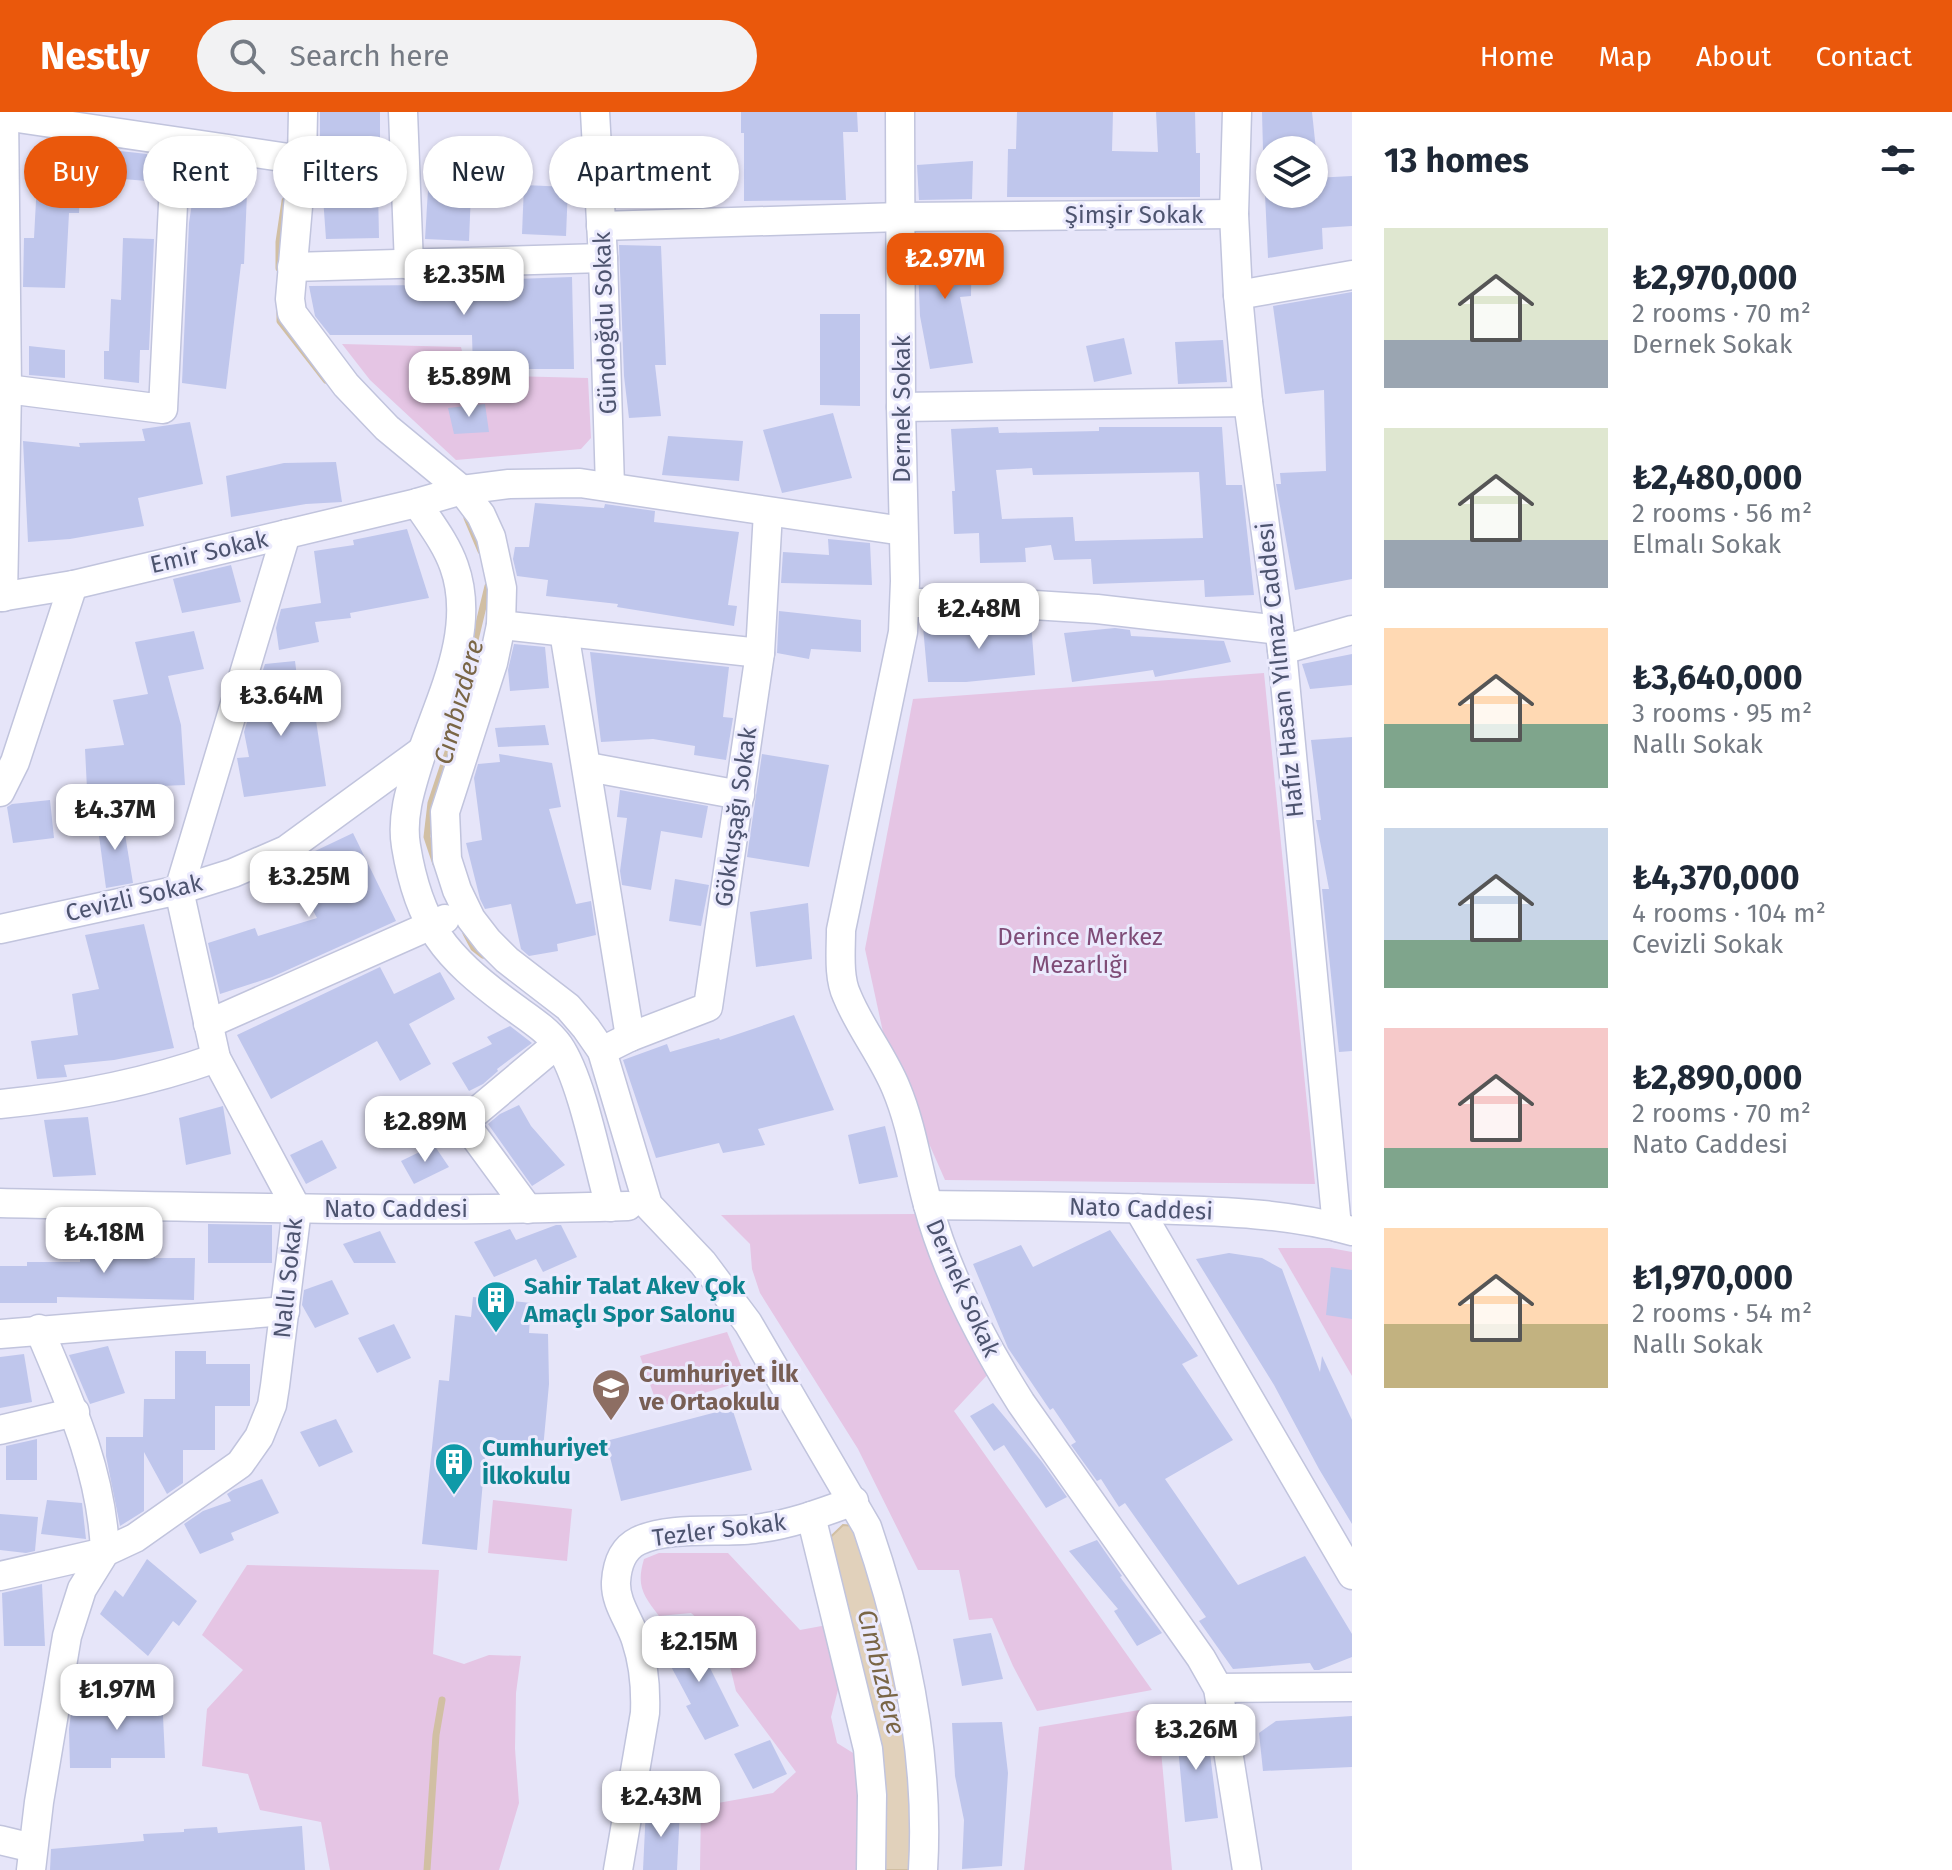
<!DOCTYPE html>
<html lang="en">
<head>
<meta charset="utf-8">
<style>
	body { margin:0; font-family:"Fira Sans",sans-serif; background:#f2f2f3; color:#1f2937; height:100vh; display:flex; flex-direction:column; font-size:30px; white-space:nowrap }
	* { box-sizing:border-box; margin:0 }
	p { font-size:26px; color:#747a83 }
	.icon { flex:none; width:44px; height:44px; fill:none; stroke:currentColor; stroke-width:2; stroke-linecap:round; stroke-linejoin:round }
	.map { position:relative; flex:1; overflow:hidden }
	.panel { display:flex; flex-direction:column; background:#fff; width:600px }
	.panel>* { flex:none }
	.top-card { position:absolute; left:24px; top:24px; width:760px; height:72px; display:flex; gap:16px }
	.buttons { position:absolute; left:1256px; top:24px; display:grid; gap:16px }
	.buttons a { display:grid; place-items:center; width:72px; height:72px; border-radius:50%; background:#fff; box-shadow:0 2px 6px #0004; font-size:40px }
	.price { position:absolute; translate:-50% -68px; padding:0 18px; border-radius:16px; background:#fff; color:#222; font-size:26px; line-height:52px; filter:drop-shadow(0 2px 4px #0008) }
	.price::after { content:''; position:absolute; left:50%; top:48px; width:24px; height:18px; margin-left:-12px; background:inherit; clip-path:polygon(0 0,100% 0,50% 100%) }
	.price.active { background:#ea580c; color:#fff }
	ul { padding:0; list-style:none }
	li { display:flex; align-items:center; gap:24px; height:200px; padding:0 32px }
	li span { display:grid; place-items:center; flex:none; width:224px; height:160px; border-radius:0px; color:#555 }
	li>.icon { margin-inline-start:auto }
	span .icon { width:96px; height:96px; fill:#fffc; stroke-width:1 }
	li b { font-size:34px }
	h2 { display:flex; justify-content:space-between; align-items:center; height:96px; padding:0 32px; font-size:34px }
	.chip { padding:0 28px; border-radius:36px; background:#fff; box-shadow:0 2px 6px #0004; font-size:28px; line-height:72px }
	.chip.active { background:#ea580c; color:#fff }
	header { display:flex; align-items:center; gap:48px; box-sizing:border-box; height:112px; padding:0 40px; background:#ea580c; color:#fff }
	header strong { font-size:38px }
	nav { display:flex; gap:44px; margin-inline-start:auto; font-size:28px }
	.search { width:560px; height:72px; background:#f2f2f3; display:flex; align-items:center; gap:20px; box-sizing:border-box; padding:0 28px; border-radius:44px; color:#747a83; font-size:30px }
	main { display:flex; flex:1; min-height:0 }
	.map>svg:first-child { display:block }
	.green { fill:#e5c5e4 }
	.water { fill:#e1d1bb; stroke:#d1bfa3; stroke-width:2 }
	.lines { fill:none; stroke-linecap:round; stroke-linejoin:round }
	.stream { stroke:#d1bfa3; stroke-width:7 }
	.building { fill:#bfc6ec; fill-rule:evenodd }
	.minor-casing { stroke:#c1c4dd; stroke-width:31 }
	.minor { stroke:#fff; stroke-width:28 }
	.labels { text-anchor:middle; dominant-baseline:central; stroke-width:6; stroke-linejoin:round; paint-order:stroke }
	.street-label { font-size:24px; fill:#4d546f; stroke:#ebeafd }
	.park-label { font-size:24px; fill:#7f4c77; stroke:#ebeafd }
	.culture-label { font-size:24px; font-weight:bold; fill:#0d838f; stroke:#ebeafd; text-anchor:start }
	.education-label { font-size:24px; font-weight:bold; fill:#785e54; stroke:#ebeafd; text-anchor:start }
	.water-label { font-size:26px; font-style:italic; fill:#7a6646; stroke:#ebeafd }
</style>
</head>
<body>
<header>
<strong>Nestly</strong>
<div class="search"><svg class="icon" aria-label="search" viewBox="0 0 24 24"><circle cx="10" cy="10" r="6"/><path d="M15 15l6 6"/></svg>Search here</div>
<nav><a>Home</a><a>Map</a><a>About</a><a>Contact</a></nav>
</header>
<main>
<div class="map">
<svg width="1352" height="1758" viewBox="0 0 1352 1758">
	<rect width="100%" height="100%" fill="#e6e5f9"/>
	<g class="green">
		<path d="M342,232L461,235L468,263L588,266L591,326L581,337L456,348L370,268Z"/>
		<path d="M1264,561L1315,1072L945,1068L886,934L865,837L913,587Z"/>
		<path d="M919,1102L990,1260L954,1299L1152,1578L1037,1599L1013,1554L992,1506L969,1508L959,1458H918L858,1337L760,1181L752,1157L750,1132L721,1103Z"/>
		<path d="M1278,1136H1330L1352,1140V1264Z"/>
		<path d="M727,1220L747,1268L658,1295L640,1244Z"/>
		<path d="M493,1388L572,1397L567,1449L488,1441Z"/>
		<path d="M659,1441H728L800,1518L827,1513L839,1574L831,1605L837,1631L858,1644V1758H700L701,1694L773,1681L796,1660L736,1579L724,1530L691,1501L659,1504C643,1483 636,1474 644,1447Z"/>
		<path d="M247,1453L439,1458L433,1542L464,1552L489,1543L521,1544L516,1581L515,1637L519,1691L499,1758H330L321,1710L260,1698L248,1662L202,1654L207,1597L243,1558L202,1523Z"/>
		<path d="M1157,1595L1172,1758H1024L1039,1615Z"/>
	</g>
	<path class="water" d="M843,1413L867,1415L879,1450L923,1758H871L872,1683L819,1436Z"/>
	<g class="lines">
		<g class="stream">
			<path d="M279,156V130L285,89"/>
			<path d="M280,200V209L326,268"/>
			<path d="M467,406L481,439"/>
			<path d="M436,752L427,725L431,691L448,640L488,474"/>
			<path d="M466,821L474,836L483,843"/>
			<path d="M427,1758L436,1623L442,1588"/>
		</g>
	</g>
	<g class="building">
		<path d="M320,0H380V27H377L379,126L326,127L320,43Z"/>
		<path d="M741,0H857L858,20H843L846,88L744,89V21H741Z"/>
		<path d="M1017,0H1113L1112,39L1158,40L1156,0H1195L1196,41H1200V85H1007L1008,37H1016Z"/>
		<path d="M1262,0H1312L1316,38H1263Z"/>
		<path d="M111,38L147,42V69L111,66Z"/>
		<path d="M973,49L972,87L919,88L917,53Z"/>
		<path d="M38,51L81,52L79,101H69L65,176L23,175L24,126H34Z"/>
		<path d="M197,57L248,58L244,152H241L226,277L182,271L189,111Z"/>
		<path d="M624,61H676V95L625,96Z"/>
		<path d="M1352,64V114L1322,116L1323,137L1268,146L1265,82H1314V66Z"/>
		<path d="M524,73L568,75L566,124L522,122Z"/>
		<path d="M428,78L471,80L469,129L425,127Z"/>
		<path d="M123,126L154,127L149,238H140L139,271L104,267V239H109L111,187L121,188Z"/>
		<path d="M972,129L971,184L960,185L973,251L930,257L920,204L917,131Z"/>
		<path d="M619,133L661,134L666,253H655L661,304L629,306L624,264Z"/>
		<path d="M572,165L574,257H473L472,223H330L315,204L309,174L429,173V170Z"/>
		<path d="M1352,180V467L1295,478L1276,372H1281L1280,361L1326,359L1324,278L1285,282L1273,194Z"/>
		<path d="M820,202H860V294L820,293Z"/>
		<path d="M1124,226L1132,262L1094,270L1086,234Z"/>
		<path d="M1223,228L1227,270L1178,272L1175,230Z"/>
		<path d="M29,234L65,238V266L29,263Z"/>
		<path d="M485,292L489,320L454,322L448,296Z"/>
		<path d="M833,301L852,366L782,381L763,318Z"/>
		<path d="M190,310L203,372L138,386L144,414L70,427L28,430L23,329L80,335L79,331L145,329L142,317Z"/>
		<path d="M998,315L999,321L1099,319V315H1222L1226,373H1242L1254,483L1205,485L1204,468L1093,472L1091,447L1054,448L1051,433L1025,436L1026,450L980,451L979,421L954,422L952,379H955L951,317ZM1032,356L1033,363L1199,360L1203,426L1075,429L1073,405L1002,407L996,358Z"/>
		<path d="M668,324L743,329L739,369L662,363Z"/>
		<path d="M336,350L342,390L306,392L231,405L226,364L284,351Z"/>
		<path d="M535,391L604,396L605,392L655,399L654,410L739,420L728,493L737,494L734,514L617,495L618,492L546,484L548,468L517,464L513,447L515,435H529Z"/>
		<path d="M407,417L429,486L350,501L351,506L315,510L319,530L279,538L276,516L281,497L321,491L314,439L354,433L353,428Z"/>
		<path d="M828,427L870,431L872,473L781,471L783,440L829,443Z"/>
		<path d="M231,453L241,490L182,501L173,467Z"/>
		<path d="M779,499L861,508V540L811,537L809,547L777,541Z"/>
		<path d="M986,508L1031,510L1035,563L966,570H928L923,515L962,513Z"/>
		<path d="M1115,516L1130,518L1131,524L1224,529L1231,550L1155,565L1153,558L1072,570L1064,521Z"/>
		<path d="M194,519L204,557L168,564L181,613L185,673L87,677L85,637L124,633L113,588L148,582L135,530Z"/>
		<path d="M514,532L545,535L549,576L510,579L508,558Z"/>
		<path d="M590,540L729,555L723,605L733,606L726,648L694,643L695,634L653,627L601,630Z"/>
		<path d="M1352,542V573L1310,577L1302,552Z"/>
		<path d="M295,549L302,604L315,602L326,674L244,685L237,646L249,645L244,620L250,600L260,599L256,579L265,552Z"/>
		<path d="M545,613L549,633L498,635L495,616Z"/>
		<path d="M1352,625V939L1339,940L1322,777H1329L1316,708H1321L1311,628Z"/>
		<path d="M499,642L552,651L561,695L549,697L576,792L591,789L596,823L557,832L558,839L529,844L521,837L511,792L485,797L480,787L466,731L482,728L474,666L478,652L500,650Z"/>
		<path d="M762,642L829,653L809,755L747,745Z"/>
		<path d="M620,678L708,694L702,726L661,719L651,778L622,773L620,759L627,706L617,705Z"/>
		<path d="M50,688L54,726L13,731L7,695L12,692Z"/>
		<path d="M122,704L133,771L106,776L97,709Z"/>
		<path d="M353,721L396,809L272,865L220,882L208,831L255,816L258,824L317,806L290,755L313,740Z"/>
		<path d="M675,767L709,773L701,814L669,809Z"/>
		<path d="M808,791L812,847L756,855L750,800Z"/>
		<path d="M144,812L174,936L114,948L64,953L67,965L37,967L31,929L78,923L72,882L99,877L85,823Z"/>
		<path d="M380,855L394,882L440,860L455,887L409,912L431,952L400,969L377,929L271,987L237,923Z"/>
		<path d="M794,903L834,998L758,1017L765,1033L723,1041L719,1031L656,1046L623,948L667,932L670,940L719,926L720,928Z"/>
		<path d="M510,914L532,931L497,957L498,959L483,972L469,979L452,951L492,932L487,925Z"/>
		<path d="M404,989L416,1007L385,1024L373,1004Z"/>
		<path d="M519,993L531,1014L565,1053L532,1074L488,1012L500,1002Z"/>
		<path d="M223,994L231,1042L186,1053L179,1006Z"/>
		<path d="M88,1005L96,1063L53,1065L44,1008Z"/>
		<path d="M885,1014L898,1065L859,1072L848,1023Z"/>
		<path d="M322,1028L337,1056L306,1072L290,1043Z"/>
		<path d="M434,1033L449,1055L414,1072L401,1049Z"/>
		<path d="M124,1110L155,1111V1146H195L194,1188L57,1185V1191H0V1154H27V1150H80V1143L124,1144Z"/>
		<path d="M208,1112L272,1113V1151H208Z"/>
		<path d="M556,1113H561L577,1145L543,1160L536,1147L494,1165L474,1130L510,1117L516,1128Z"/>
		<path d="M1110,1118L1198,1244L1182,1252L1233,1328L1165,1367L1238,1473L1305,1444L1352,1522V1545L1319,1558H1314L1310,1551L1233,1557L1199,1509L1206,1505L1125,1391L1119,1395L1101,1367L1097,1369L1071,1333L1076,1330L1053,1296L1050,1298L1008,1236L973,1152L1021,1133L1033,1155Z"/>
		<path d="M380,1119L396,1151H354L343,1132Z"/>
		<path d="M1229,1141L1262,1146L1282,1157L1320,1260L1322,1244L1352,1308V1412L1319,1357L1274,1273L1196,1147Z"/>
		<path d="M1331,1155L1352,1158V1207L1326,1203Z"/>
		<path d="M332,1168L349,1202L315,1216L302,1193L304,1178Z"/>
		<path d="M473,1185L531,1191L529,1221L548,1222L549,1272L543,1337L486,1334L477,1438L422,1432L439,1268L449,1269L455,1203L471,1205Z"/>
		<path d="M394,1212L411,1246L377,1261L358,1226Z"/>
		<path d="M108,1234L125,1281L90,1292L69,1243Z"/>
		<path d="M175,1239H206V1252H250V1294H215V1338H183V1371L167,1382L144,1340V1399L120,1414L106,1344V1325H143L144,1287H175Z"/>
		<path d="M24,1242L32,1290L0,1296V1245Z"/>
		<path d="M993,1291L1042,1350L1067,1385L1046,1396L1004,1333L994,1339L970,1304Z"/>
		<path d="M732,1296L752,1358L621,1389L606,1329Z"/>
		<path d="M336,1307L353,1340L319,1355L300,1320Z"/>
		<path d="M37,1327V1368H6V1334Z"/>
		<path d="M262,1367L279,1401L231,1421L234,1428L200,1442L184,1412L203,1399L231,1389L227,1382L233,1378Z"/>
		<path d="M47,1388L82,1391L86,1427L41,1422Z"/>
		<path d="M0,1402L38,1405L35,1439L26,1441L0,1438Z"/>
		<path d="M1097,1428L1122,1464L1120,1465L1162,1521L1137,1534L1114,1499L1118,1497L1069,1439Z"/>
		<path d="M147,1447L197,1489L179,1514L173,1509L148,1544L100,1502L115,1478L123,1485Z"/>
		<path d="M42,1472L45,1534H4L2,1481Z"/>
		<path d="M694,1516L711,1551L708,1552L739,1614L705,1628L686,1594L691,1592L658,1530Z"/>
		<path d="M991,1521L1003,1567L962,1574L953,1527Z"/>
		<path d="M162,1583L165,1646H111V1656H70L69,1617L72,1594L122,1593V1585Z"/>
		<path d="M1352,1604V1655L1263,1659L1259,1621L1276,1609Z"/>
		<path d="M1206,1609L1218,1706L1185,1710L1176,1614Z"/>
		<path d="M1002,1610L1008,1661L1002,1754L962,1757L964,1708L955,1664L952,1611Z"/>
		<path d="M770,1628L787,1662L753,1677L734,1642Z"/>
		<path d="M646,1696L680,1698L677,1758H643Z"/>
		<path d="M302,1714L305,1758H50L51,1737L144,1729L143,1722L184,1720V1717L217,1715L218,1721Z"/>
	</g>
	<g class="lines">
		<g class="minor-casing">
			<g id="minor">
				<path d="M303,0L302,48L290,187L292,201L346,273L387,316L462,378L481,403L491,425L502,476L501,513L493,551L445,700L447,747L457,778L471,807L488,829L507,848L568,895L586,916L602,939L648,1093L703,1151L748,1211L867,1415C904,1523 930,1643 923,1758"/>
				<path d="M403,0L409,153"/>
				<path d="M595,0L603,146L610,375"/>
				<path d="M900,0L901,295L905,469L903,520L841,818C841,838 838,865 847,884C860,916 883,944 896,976C912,1014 917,1054 928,1093C947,1163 983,1231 1021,1291L1201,1546L1218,1576L1247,1758"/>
				<path d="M1237,0L1234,102L1238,183L1248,290L1282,538L1337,1115"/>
				<path d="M4,4L302,48"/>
				<path d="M601,114L901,105L1234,102"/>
				<path d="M292,155L603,146"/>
				<path d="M1238,183L1352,163"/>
				<path d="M7,277L163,297L176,31"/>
				<path d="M901,295L1248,290"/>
				<path d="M417,391C430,411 446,431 454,454C477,518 440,586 420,646C411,675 401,704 406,734C419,814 445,844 508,891C525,904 546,916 559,934C582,967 598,1053 610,1095"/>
				<path d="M0,485L73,473L417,391L462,378L509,372L580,371L903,419"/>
				<path d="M3,485L7,277L4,0"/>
				<path d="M905,491H1002L1097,497L1279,518"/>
				<path d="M501,513L760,541"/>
				<path d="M564,520L630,925"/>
				<path d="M1282,538L1352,518"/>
				<path d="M588,655L740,683"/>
				<path d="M0,680L15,650L73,473"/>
				<path d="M0,817L179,778L233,761L286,738L423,638"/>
				<path d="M208,912L445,807"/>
				<path d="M602,939L630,925L708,895L760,541L768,400"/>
				<path d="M0,992C74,985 146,971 216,946"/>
				<path d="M0,1091C209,1095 418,1101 628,1094"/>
				<path d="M928,1093C1011,1094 1094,1094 1177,1098C1236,1100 1295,1103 1352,1119"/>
				<path d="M1138,1096L1352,1463"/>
				<path d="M528,1097L464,1010L557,932"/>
				<path d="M0,1222L285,1199"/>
				<path d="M0,1318L75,1300"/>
				<path d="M811,1404L868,1637L872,1683L871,1758"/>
				<path d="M0,1464L105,1440C102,1360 70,1290 39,1217"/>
				<path d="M1218,1576L1352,1575"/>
				<path d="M0,1728L33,1736"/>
				<path d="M31,1758L39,1690L67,1524L82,1477L105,1440L135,1426L240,1352L259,1325L272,1293L275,1274L297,1097L216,946L179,778L286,422"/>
				<path d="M618,1758L645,1601C646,1576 644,1552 636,1528C630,1509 615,1491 616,1470C617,1453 622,1437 638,1429C669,1414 719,1421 754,1417C789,1413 821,1401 854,1389"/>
			</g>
		</g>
		<use href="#minor" class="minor"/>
	</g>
	<defs>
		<g id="building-pin" transform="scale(2)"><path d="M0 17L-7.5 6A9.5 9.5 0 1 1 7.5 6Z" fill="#0f9aa8" stroke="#ebeafd"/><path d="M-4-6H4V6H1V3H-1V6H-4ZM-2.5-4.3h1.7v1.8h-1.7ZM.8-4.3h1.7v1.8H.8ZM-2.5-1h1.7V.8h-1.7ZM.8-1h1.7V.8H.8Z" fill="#fff"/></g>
		<g id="school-pin" transform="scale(2)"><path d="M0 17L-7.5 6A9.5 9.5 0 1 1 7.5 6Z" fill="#8d6e63" stroke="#ebeafd"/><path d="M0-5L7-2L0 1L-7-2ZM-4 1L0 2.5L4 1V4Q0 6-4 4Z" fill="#fff"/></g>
	</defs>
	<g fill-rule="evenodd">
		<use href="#building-pin" x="496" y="1188"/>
		<use href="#school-pin" x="611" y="1276"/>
		<use href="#building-pin" x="454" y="1350"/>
	</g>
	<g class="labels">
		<g class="street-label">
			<text x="1134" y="103">Şimşir Sokak</text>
			<text transform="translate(605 211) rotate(-92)">Gündoğdu Sokak</text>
			<text transform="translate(902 297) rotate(-90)">Dernek Sokak</text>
			<text transform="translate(209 440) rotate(-13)">Emir Sokak</text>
			<text transform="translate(1280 558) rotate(-96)">Hafız Hasan Yılmaz Caddesi</text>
			<text transform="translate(736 705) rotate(-82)">Gökkuşağı Sokak</text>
			<text transform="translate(134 786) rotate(-13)">Cevizli Sokak</text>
			<text x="396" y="1097">Nato Caddesi</text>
			<text transform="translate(1141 1097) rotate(2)">Nato Caddesi</text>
			<text transform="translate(288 1166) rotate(-84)">Nallı Sokak</text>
			<text transform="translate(963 1176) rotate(66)">Dernek Sokak</text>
			<text transform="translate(719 1418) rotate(-7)">Tezler Sokak</text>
		</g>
		<g class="park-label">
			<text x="1080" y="825">Derince Merkez<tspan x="1080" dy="28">Mezarlığı</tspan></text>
		</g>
		<g class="culture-label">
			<text x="524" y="1174">Sahir Talat Akev Çok<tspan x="524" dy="28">Amaçlı Spor Salonu</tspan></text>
			<text x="482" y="1336">Cumhuriyet<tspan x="482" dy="28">İlkokulu</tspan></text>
		</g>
		<g class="education-label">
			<text x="639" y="1262">Cumhuriyet İlk<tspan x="639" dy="28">ve Ortaokulu</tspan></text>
		</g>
		<g class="water-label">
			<text transform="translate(459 590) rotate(-75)">Cımbızdere</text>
			<text transform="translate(881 1560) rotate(76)">Cımbızdere</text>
		</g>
	</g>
</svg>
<div class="buttons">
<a><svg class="icon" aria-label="layers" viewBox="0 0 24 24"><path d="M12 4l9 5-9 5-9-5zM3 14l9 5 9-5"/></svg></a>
</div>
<b class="price active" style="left:945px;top:189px">₺2.97M</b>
<b class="price" style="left:464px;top:205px">₺2.35M</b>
<b class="price" style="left:469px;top:307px">₺5.89M</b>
<b class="price" style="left:979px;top:539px">₺2.48M</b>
<b class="price" style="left:281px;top:626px">₺3.64M</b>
<b class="price" style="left:115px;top:740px">₺4.37M</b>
<b class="price" style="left:309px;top:807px">₺3.25M</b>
<b class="price" style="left:425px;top:1052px">₺2.89M</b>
<b class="price" style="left:104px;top:1163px">₺4.18M</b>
<b class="price" style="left:699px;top:1572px">₺2.15M</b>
<b class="price" style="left:117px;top:1620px">₺1.97M</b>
<b class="price" style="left:1196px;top:1660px">₺3.26M</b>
<b class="price" style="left:661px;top:1727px">₺2.43M</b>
<div class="top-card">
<a class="chip active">Buy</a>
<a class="chip">Rent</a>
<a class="chip">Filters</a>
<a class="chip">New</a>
<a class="chip">Apartment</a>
</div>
</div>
<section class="panel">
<h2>13 homes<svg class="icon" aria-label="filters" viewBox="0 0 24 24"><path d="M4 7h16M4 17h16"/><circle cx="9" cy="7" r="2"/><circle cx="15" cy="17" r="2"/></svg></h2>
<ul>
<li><span style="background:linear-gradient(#dfe7d0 70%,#9aa5b1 0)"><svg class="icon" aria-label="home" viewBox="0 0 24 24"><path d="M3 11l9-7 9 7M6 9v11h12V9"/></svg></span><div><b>₺2,970,000</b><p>2 rooms · 70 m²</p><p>Dernek Sokak</p></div></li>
<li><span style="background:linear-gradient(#dfe7d0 70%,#9aa5b1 0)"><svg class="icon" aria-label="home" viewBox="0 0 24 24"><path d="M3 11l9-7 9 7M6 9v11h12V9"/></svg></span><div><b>₺2,480,000</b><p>2 rooms · 56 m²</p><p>Elmalı Sokak</p></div></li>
<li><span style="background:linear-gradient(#ffd9b3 60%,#7fa58c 0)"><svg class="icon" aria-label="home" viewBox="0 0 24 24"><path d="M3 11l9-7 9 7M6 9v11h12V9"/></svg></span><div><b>₺3,640,000</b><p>3 rooms · 95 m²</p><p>Nallı Sokak</p></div></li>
<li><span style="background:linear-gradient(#c9d6e8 70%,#7fa58c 0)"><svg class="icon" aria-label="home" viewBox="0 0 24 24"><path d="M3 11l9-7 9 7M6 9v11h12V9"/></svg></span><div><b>₺4,370,000</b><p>4 rooms · 104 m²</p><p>Cevizli Sokak</p></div></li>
<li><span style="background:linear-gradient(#f6c9c9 75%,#7fa58c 0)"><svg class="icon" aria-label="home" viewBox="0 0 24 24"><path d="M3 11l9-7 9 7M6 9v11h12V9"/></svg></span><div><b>₺2,890,000</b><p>2 rooms · 70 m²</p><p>Nato Caddesi</p></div></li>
<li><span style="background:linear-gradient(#ffd9b3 60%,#c2b280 0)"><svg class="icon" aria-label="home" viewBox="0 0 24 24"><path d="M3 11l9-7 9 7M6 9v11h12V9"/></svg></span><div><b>₺1,970,000</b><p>2 rooms · 54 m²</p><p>Nallı Sokak</p></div></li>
</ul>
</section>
</main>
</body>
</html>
